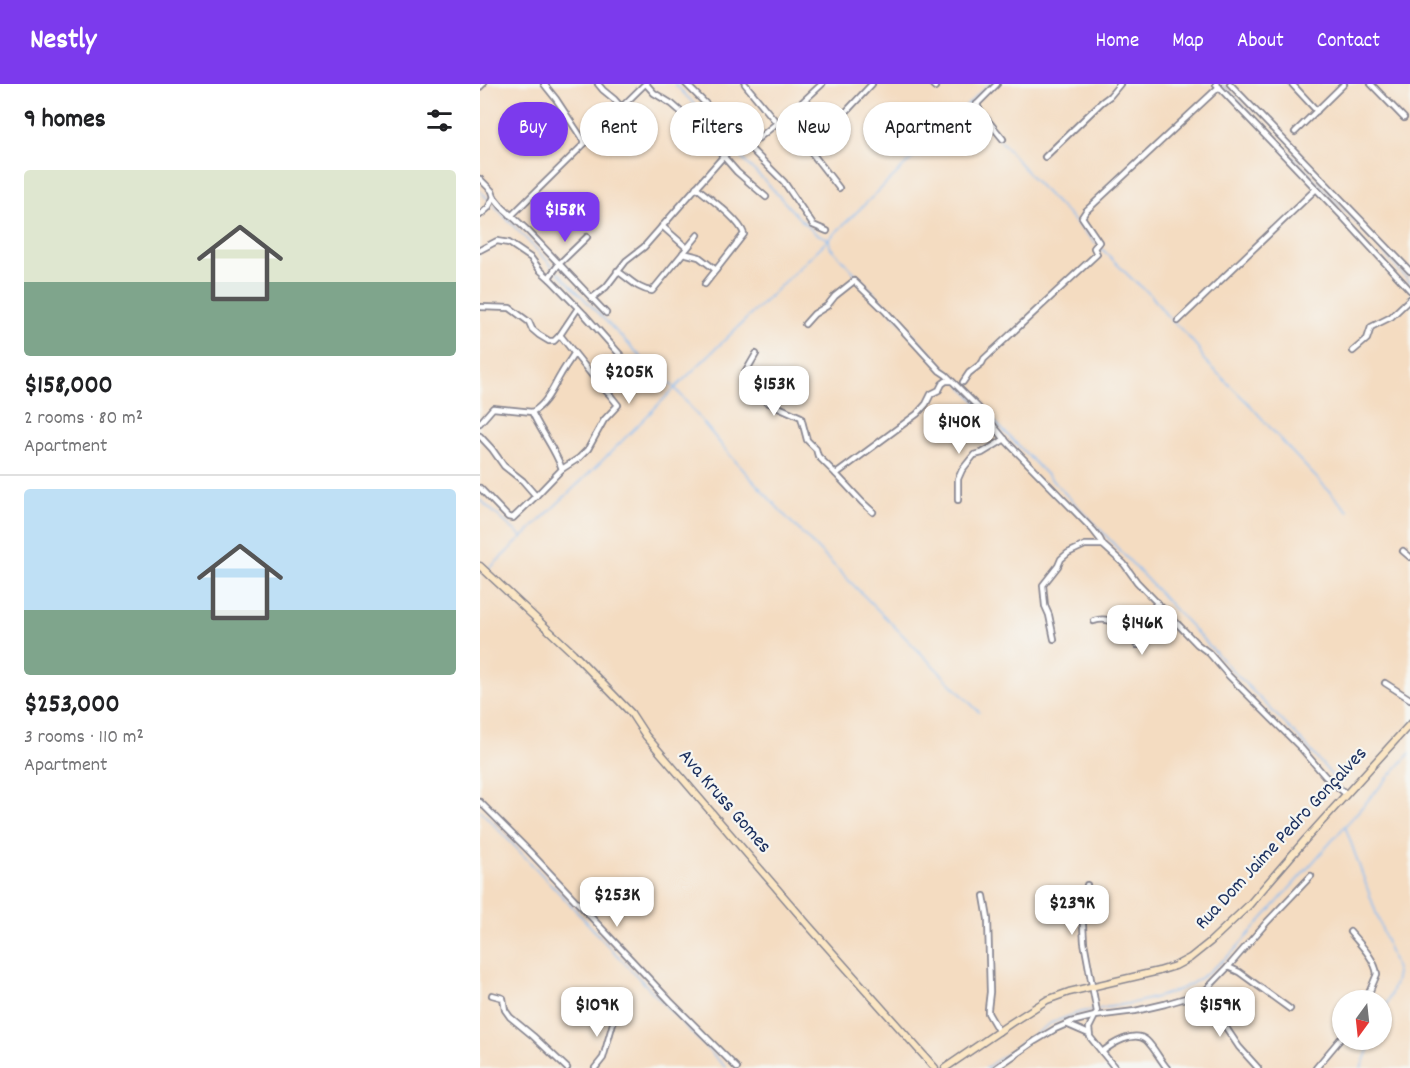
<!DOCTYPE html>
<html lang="en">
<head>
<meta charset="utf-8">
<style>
	body { margin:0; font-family:Dekko,sans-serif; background:#f6f6f6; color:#202124; height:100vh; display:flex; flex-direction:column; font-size:22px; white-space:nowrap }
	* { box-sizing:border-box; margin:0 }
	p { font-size:20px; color:#757577 }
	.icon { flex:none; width:33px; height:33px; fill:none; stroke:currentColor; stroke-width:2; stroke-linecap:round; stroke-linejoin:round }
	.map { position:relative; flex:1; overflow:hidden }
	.panel { display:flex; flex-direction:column; background:#fff; width:480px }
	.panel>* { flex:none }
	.banner { position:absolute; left:18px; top:18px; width:570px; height:54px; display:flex; gap:12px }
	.needle { width:39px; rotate:195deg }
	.controls { position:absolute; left:852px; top:906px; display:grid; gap:12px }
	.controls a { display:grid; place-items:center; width:60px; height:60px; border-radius:50%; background:#fff; box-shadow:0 2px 4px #0004; font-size:30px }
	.price { position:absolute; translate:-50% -51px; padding:0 14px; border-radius:12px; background:#fff; color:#222; font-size:20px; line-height:39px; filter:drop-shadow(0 2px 3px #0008) }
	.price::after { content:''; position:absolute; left:50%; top:36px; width:18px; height:14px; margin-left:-9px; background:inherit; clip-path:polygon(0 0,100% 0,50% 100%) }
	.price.selected { background:#7c3aed; color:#fff }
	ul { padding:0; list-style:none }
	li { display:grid; align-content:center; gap:12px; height:318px; padding:0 24px }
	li+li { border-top:2px solid #e0e0e0 }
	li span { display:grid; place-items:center; height:186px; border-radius:6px; color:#555 }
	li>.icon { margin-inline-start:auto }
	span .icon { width:108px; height:108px; fill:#fffc; stroke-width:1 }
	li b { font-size:26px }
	h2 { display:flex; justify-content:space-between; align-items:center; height:72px; padding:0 24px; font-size:26px }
	.pill { padding:0 21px; border-radius:27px; background:#fff; box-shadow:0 2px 4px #0004; font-size:21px; line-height:54px }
	.pill.selected { background:#7c3aed; color:#fff }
	header { display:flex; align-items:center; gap:36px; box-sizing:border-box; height:84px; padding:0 30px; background:#7c3aed; color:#fff }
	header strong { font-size:28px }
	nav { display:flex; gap:33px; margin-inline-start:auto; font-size:21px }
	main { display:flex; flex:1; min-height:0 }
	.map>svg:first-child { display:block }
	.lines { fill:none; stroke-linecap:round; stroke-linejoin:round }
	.stream { stroke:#83baf3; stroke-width:1.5 }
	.street-casing { stroke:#888690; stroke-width:8 }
	.secondary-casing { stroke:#888690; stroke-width:9 }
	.street { stroke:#fff; stroke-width:4.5 }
	.secondary { stroke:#fbe6c4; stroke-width:6 }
	.labels { text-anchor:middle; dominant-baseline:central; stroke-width:4.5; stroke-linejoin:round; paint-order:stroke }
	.street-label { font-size:20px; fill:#1b2f5e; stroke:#f6f6f2 }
</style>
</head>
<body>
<header>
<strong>Nestly</strong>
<nav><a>Home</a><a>Map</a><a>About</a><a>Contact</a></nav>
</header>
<main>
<section class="panel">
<h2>9 homes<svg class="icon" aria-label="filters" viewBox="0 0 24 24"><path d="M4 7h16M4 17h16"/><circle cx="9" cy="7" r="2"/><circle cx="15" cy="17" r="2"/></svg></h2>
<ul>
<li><span style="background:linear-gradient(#dfe7d0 60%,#7fa58c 0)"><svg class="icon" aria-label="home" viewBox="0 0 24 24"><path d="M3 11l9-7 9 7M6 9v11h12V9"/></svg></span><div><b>$158,000</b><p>2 rooms · 80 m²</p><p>Apartment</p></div></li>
<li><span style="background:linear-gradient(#bfe0f5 65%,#7fa58c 0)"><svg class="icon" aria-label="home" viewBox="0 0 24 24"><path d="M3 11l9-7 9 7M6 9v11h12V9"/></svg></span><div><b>$253,000</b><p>3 rooms · 110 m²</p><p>Apartment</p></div></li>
</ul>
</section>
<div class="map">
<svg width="930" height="984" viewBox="0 0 930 984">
	<rect width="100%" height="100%" fill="#f6f6f2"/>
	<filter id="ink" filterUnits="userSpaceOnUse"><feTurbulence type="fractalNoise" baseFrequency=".0167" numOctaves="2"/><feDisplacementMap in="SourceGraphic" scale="12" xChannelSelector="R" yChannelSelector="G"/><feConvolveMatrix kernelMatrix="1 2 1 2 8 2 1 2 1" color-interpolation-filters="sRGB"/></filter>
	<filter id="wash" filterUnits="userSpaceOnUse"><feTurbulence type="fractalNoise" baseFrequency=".008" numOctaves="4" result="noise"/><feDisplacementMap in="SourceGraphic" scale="24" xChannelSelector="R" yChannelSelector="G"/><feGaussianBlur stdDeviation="1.35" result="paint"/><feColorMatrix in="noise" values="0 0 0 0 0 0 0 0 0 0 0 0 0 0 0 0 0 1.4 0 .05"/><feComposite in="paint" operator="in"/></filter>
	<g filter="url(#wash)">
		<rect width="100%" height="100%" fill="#f4dcc1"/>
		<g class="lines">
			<g class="stream">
				<path d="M195,0L234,41L263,76L288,100L318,133L335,149L349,155L350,163L455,273L513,336L615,440L748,582L824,659L854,694"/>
				<path d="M742,0L882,144L930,198"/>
				<path d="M490,20L552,94L616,159"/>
				<path d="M0,107L8,115"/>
				<path d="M13,120L73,183"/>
				<path d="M619,162L651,194L671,211L687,232L704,248L719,265L724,276L770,321L810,366L868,427"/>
				<path d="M78,188L165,277L195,304L248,369L308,435L499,628"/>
				<path d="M0,416L42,453"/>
				<path d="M7,487L123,376L195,304L509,0"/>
				<path d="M0,726L90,820L133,867L246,984"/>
				<path d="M865,742L913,876L917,889L915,899L902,933"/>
				<path d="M619,925C646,920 673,916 698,906C719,898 737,881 753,868L930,669"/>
				<path d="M506,984L571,939L601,928L615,926"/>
				<path d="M881,984L892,956"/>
			</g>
		</g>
	</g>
	<g filter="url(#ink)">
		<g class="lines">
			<g class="street-casing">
				<g id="street">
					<path d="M64,0L76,15L105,59"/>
					<path d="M118,0L123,6L134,15L169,54"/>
					<path d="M166,0L174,9L192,20L216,41L257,88L286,113"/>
					<path d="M206,0L304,98L333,141L347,147"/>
					<path d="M265,0L297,39"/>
					<path d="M452,0L455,3"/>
					<path d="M736,0L861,131L930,206"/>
					<path d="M750,0L930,187"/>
					<path d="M812,0L837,27"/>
					<path d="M891,0L924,34"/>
					<path d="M0,3L3,0"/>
					<path d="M497,20L500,27L523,55"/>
					<path d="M490,27L517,0"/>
					<path d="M302,37L328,64L359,104"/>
					<path d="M815,48L864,0"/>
					<path d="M269,62L297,39L302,37L342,0"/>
					<path d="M328,64L349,46L392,0"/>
					<path d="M565,73L622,18L630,12L640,0"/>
					<path d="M0,95L12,107L14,113L22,123L48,147L126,229"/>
					<path d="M216,103C229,114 259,135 264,150L225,200"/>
					<path d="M0,131L8,124L14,113"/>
					<path d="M31,132L165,0"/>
					<path d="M182,142L207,164"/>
					<path d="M107,153L79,180L70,192V195L104,230L152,284L156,287"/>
					<path d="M0,166L17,157L29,159L51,174L60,186L70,195"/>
					<path d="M203,169L219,173L236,186"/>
					<path d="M137,187C149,194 158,206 172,207L218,151"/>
					<path d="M112,214L126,203L146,177L164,163L243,73L251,65L264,57"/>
					<path d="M0,223L30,224L49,238L52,245L59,251L69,257H74L80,251L98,224"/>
					<path d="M698,237L836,105"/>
					<path d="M325,240L334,230L347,222L355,212L374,197L406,228L460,287L466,291L498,323L527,358L613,446L620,455L623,461L644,480L657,498L717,560L729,569L749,592L821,664L845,692L866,710"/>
					<path d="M80,251L119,300L130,311L138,321L124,336L108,365L99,374L82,385"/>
					<path d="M873,267L887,255L891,243L911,233L930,215"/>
					<path d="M276,270L265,289V292L276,303L287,318L321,333L327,356L336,365L338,372L356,390"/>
					<path d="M483,298L489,289L502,279L504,275L617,170L614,164L619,158L602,133L606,127L739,3"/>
					<path d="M0,339L13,324L52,328"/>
					<path d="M0,352L12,365L24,382L43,397L56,412"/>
					<path d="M0,404L28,433L33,434L56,412L82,385C75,365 61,348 52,328C67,320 73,303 81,290C85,283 90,276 94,270"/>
					<path d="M478,416V395L482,386L494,371L502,369L525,355"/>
					<path d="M393,428L382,418L356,390L437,330L446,320L451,310L459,306L462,300L466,297H471"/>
					<path d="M923,467L930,473"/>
					<path d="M669,528L687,529"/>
					<path d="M614,537C633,530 645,548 657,561H659L682,544"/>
					<path d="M645,546L655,537L673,525L677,518"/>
					<path d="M574,555L569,531L565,522L563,501L578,482L581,475L588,469L605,461H623"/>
					<path d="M905,599L930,615"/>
					<path d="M0,718L49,767L190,917L257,984"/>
					<path d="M607,801L602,826L604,858L617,928L609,944L610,953L635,984"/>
					<path d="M504,812L508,835L510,908L508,925V929L519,948"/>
					<path d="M870,848C880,860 895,875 897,890L886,916"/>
					<path d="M748,883L759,888L810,925"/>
					<path d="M723,909L759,963L778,984"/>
					<path d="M12,911L23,914L25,926L30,933L53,952L87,984"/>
					<path d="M86,924L135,932L123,974L115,984"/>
					<path d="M586,940L609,950"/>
					<path d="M622,968C632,960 654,946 666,956C674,963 680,976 687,984"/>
					<path d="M516,984L555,957L575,945L591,938L615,932L655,927L685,920L723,909L748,883L787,838L831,792"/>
					<path d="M836,984L862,953"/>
				</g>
			</g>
			<g class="secondary-casing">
				<g id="secondary">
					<path d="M0,482L93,569L151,629L166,652L328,841L455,984"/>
					<path d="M465,984L531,939L567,916L589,908L679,887L695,882L710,874L730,858L769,821L825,756L930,640"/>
				</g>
			</g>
			<use href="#street" class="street"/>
			<use href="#secondary" class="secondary"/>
		</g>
	</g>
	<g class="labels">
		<g class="street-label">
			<text transform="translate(244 718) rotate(49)">Ava Kruss Gomes</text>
			<text transform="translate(802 755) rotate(-47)">Rua Dom Jaime Pedro Gonçalves</text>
		</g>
	</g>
</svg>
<div class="controls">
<a><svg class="needle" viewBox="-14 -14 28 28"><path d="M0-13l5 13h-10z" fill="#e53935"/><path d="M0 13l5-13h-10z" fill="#757577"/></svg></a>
</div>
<b class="price selected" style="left:85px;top:159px">$158K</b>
<b class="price" style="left:149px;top:321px">$205K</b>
<b class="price" style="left:294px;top:333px">$153K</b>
<b class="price" style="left:479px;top:371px">$140K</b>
<b class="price" style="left:662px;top:572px">$146K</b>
<b class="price" style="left:137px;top:844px">$253K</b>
<b class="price" style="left:592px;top:852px">$239K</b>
<b class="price" style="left:117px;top:954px">$109K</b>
<b class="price" style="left:740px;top:954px">$159K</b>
<div class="banner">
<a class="pill selected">Buy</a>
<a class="pill">Rent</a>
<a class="pill">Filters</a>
<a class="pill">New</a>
<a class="pill">Apartment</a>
</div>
</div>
</main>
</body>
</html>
